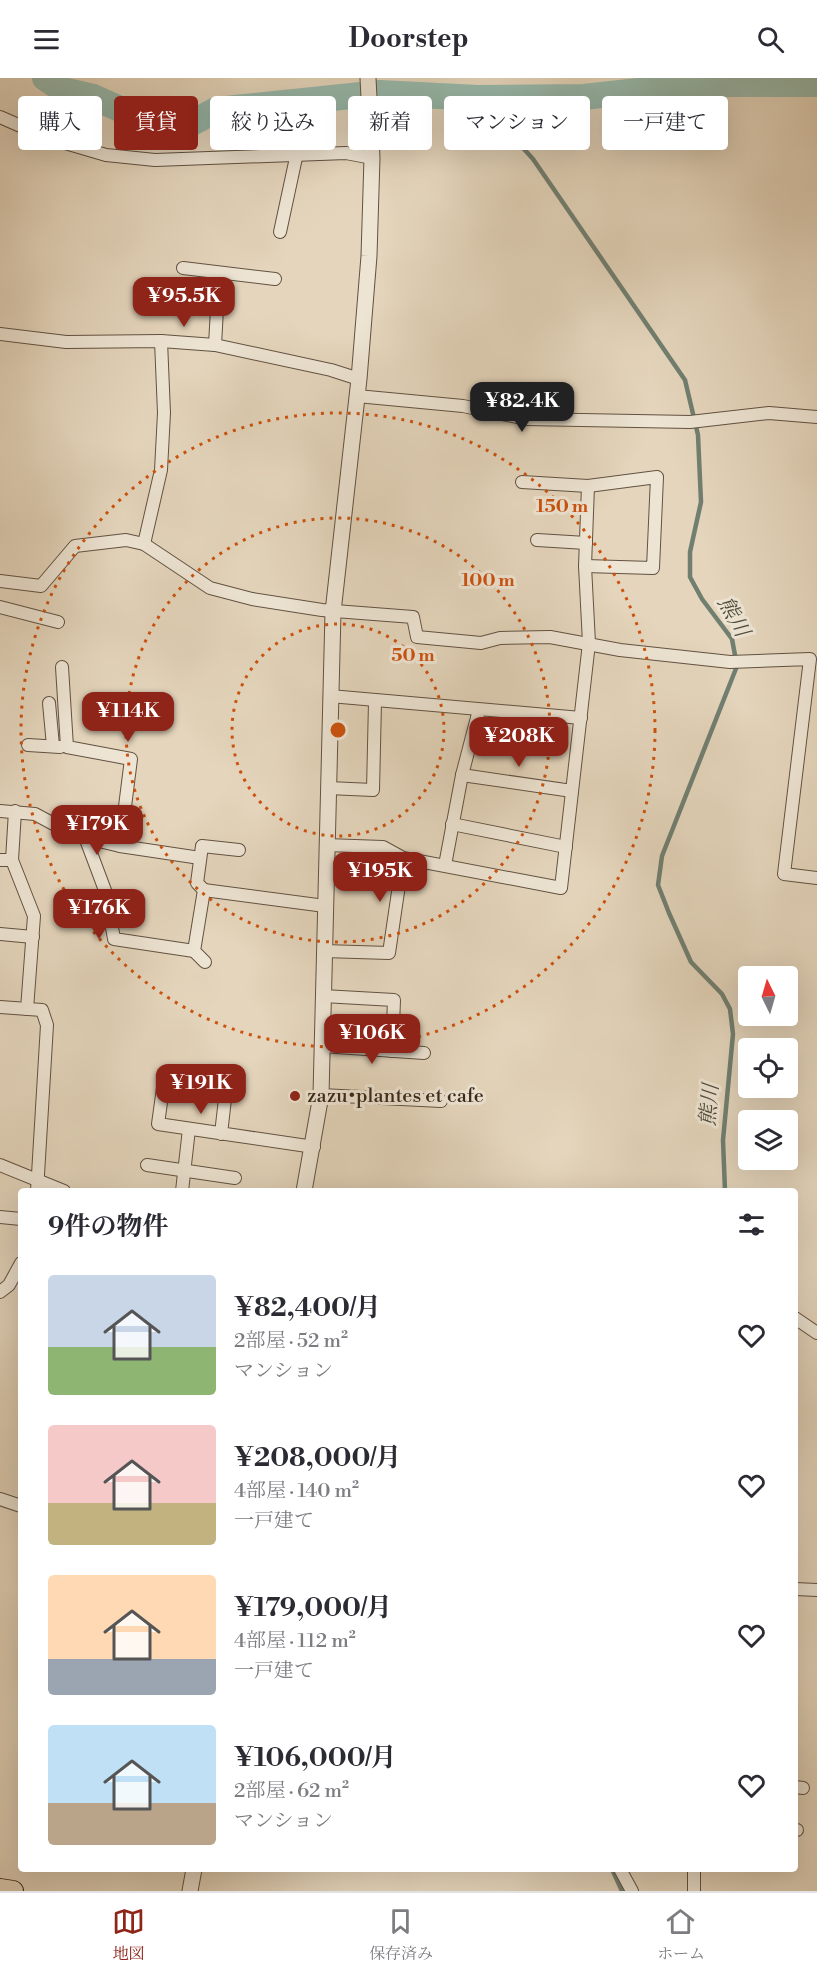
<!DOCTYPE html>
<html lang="ja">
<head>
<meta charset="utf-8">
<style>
	body { margin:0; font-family:"Libre Bodoni","Noto Serif JP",serif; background:#f7f7f7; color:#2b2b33; height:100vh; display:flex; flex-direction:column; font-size:22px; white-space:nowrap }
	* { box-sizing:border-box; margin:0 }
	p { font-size:20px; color:#7c7c81 }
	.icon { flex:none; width:33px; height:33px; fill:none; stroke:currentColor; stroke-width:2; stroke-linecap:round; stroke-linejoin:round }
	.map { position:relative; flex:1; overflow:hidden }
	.details { position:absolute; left:18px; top:1110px; width:780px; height:684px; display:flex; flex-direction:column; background:#fff; border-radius:6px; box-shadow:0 6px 24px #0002 }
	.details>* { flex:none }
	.hud { position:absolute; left:18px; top:18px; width:782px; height:54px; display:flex; gap:12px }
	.needle { width:39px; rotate:355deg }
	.tools { position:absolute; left:738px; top:888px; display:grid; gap:12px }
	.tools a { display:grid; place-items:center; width:60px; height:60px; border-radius:6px; background:#fff; box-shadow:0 6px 24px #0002; font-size:30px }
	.price { position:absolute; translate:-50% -51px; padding:0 14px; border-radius:12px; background:#8f2418; color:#fff; font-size:20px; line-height:39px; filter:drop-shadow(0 2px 3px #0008) }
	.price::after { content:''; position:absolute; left:50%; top:36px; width:18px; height:14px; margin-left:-9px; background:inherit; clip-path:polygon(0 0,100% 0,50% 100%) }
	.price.active { background:#222; color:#fff }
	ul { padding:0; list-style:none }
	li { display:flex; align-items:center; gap:18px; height:150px; padding:0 30px }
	li span { display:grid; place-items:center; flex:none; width:168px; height:120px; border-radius:6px; color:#555 }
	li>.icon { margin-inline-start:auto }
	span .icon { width:72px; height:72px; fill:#fffc; stroke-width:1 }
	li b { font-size:26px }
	h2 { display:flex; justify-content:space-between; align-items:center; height:72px; padding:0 30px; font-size:26px }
	.tag { padding:0 21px; border-radius:6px; background:#fff; box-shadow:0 6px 24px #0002; font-size:21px; line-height:54px }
	.tag.active { background:#8f2418; color:#fff }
	header { display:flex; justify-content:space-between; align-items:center; height:78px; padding:0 30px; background:#fff; font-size:27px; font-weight:700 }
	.tabs { display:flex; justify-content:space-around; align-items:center; height:84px; border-top:2px solid #e1e1e2; background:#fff; font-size:16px; color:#7c7c81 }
	.tabs a { display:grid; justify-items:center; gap:3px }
	.tabs .active { color:#8f2418 }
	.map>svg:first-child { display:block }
	.water { fill:#97b9ab; stroke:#717f71; stroke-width:1.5 }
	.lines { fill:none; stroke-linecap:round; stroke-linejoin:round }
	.stream { stroke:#717f71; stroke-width:4.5 }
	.river { stroke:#97b9ab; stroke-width:26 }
	.minor-casing { stroke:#625242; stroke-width:14 }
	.tertiary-casing { stroke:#625242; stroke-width:17 }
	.primary-casing { stroke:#372719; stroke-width:22 }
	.minor { stroke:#ede4d3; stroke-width:12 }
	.tertiary { stroke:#ede4d3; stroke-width:15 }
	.primary { stroke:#e4d5bc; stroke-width:20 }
	.ring { fill:none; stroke:#cd520e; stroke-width:3; stroke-dasharray:3 6 }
	.poi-dot { fill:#8f2418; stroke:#ede4d3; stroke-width:2 }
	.labels { text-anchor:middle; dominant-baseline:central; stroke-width:6; stroke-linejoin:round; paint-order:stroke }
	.poi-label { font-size:20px; fill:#372719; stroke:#ede4d3; text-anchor:start }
	.water-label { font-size:21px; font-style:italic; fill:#4f4c3e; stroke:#ede4d3 }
	.centre { fill:#cd520e; stroke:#ede4d3; stroke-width:3 }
	.ring-label { font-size:18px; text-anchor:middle; font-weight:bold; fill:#cd520e; stroke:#ede4d3; stroke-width:6; stroke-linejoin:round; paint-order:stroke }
</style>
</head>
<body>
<header><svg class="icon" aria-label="menu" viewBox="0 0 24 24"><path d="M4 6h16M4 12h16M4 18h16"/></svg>Doorstep<svg class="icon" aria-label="search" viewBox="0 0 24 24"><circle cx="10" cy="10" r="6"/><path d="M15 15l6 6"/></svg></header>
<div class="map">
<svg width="817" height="1813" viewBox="0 0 817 1813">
	<rect width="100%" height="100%" fill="#e4d5bc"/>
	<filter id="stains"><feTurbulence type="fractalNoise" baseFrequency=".00333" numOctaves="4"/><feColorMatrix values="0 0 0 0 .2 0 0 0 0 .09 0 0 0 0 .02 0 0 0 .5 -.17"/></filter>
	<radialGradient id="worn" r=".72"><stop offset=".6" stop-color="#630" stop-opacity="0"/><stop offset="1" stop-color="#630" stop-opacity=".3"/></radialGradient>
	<path class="water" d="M39,0C51,0 54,7 64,10C87,17 106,18 127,32L122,34C114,30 105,25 96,22C78,17 49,18 39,0Z"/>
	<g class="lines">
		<g class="stream">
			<path d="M478,20L533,81L685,302L698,357L701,424L690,474V499L702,521L732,561L737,588L662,778L658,807L669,835L691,884L722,916L730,931L733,956L723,1062L725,1113"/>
			<path d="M612,1791L622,1813"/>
		</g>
		<path class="river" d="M45,0L63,12L93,19L129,35L169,33L192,45L216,32L380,15L478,20L584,19L699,6H817"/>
		<g class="minor-casing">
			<g id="minor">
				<path d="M0,39L48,60L106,77L155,82L346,75L372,80"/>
				<path d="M280,154L297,75"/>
				<path d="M183,190L275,201"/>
				<path d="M0,256L66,264L161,263L215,267L331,292L359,301"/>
				<path d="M215,267L219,195"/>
				<path d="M357,318L463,328L527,341L690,344L769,335L817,339"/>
				<path d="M522,404L588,408L657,399L653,490L585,488"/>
				<path d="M537,462L586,465"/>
				<path d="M144,466L161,392L164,335L161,263"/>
				<path d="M0,503L41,508L75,468L126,462L144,466L210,510L252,521L322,532L413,539L417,559L481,565L500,560L550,559L620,572L730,584L810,581L784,796L817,800"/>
				<path d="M0,529L58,544"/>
				<path d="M62,589L67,669L131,681L120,768"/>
				<path d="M330,618L581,640"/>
				<path d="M49,625L53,668"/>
				<path d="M28,667L60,669"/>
				<path d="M462,697L572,713"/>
				<path d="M328,710L373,712L375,624"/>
				<path d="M0,733L35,736L74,757L120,768L200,780"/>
				<path d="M452,746L566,769"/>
				<path d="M85,759L106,815L114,861L194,873"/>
				<path d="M326,767L383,769L403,780L561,810L589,565L585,488L588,408"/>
				<path d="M0,782H12L34,838L27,931"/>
				<path d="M12,782L15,733"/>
				<path d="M445,787L462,697L479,632"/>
				<path d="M204,812L325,828"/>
				<path d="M0,856L33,859"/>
				<path d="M324,873L389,875L403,780"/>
				<path d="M205,884L194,873L204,812L197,805L202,768L239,772"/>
				<path d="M323,918L394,922L392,973"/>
				<path d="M0,929L42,932L47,947L37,1113"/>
				<path d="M322,968L424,975"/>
				<path d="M321,1017L441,1023"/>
				<path d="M221,1056L226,1012L164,1003L158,1046C210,1054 262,1061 314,1069"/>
				<path d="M0,1087L64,1113"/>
				<path d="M147,1087L235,1100"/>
				<path d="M182,1113L189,1051"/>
				<path d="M0,1139L21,1141"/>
				<path d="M0,1214L9,1207L21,1185"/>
				<path d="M795,1240L817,1255"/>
				<path d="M0,1421L21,1428"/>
				<path d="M795,1511L817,1512"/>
				<path d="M795,1709L803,1710"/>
				<path d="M795,1752H797"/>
				<path d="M620,1791L632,1813"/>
				<path d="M694,1791V1813"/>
			</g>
		</g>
		<g class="tertiary-casing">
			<g id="tertiary">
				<path d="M304,1113L321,1017L333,534L359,301L369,178L372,80L368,0"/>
				<path d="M190,1813L194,1791"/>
			</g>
		</g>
		<g class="primary-casing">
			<path id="primary" d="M0,1811L13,1813"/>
		</g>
		<use href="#minor" class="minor"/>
		<use href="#tertiary" class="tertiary"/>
		<use href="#primary" class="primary"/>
	</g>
	<g class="ring">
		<circle cx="338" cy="652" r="106"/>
		<circle cx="338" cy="652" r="212"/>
		<circle cx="338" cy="652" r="317"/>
	</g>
	<circle class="poi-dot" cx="295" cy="1018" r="6"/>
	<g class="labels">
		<g class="poi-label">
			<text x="307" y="1018">zazu•plantes et cafe</text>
		</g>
		<g class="water-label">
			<text transform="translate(733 539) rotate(61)">熊川</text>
			<text transform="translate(710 1027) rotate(-85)">熊川</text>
		</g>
	</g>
	<circle cx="338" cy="652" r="9" class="centre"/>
	<g class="ring-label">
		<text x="562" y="434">150 m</text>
		<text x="488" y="508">100 m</text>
		<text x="413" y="583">50 m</text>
	</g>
	<rect width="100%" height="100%" filter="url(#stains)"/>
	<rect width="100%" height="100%" fill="url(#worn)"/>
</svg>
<div class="tools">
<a><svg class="needle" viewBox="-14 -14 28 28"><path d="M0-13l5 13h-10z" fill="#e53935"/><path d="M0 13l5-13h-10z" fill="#7c7c81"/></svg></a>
<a><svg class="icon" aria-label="locate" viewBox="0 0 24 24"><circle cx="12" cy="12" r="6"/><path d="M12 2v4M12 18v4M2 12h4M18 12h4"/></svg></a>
<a><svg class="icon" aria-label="layers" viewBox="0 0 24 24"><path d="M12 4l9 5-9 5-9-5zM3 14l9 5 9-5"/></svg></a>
</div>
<b class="price" style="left:184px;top:250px">¥95.5K</b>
<b class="price active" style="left:522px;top:355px">¥82.4K</b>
<b class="price" style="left:128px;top:665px">¥114K</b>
<b class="price" style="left:519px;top:690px">¥208K</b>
<b class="price" style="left:97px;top:778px">¥179K</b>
<b class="price" style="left:380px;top:825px">¥195K</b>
<b class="price" style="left:99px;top:862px">¥176K</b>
<b class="price" style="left:372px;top:987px">¥106K</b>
<b class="price" style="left:201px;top:1037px">¥191K</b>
<div class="hud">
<a class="tag">購入</a>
<a class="tag active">賃貸</a>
<a class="tag">絞り込み</a>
<a class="tag">新着</a>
<a class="tag">マンション</a>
<a class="tag">一戸建て</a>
</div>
<section class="details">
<h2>9件の物件<svg class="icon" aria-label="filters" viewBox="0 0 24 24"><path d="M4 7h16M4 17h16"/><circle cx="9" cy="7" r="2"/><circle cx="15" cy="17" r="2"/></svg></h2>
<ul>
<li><span style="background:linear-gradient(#c9d6e8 60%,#8fb573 0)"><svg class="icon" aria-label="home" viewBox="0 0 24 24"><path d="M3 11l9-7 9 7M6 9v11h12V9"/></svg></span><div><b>¥82,400/月</b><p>2部屋 · 52 m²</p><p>マンション</p></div><svg class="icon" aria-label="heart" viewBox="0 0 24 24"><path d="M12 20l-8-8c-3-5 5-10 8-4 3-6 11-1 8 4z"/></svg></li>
<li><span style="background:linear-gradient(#f6c9c9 65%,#c2b280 0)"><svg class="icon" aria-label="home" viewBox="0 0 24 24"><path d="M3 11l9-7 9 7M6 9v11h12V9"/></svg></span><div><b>¥208,000/月</b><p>4部屋 · 140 m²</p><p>一戸建て</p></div><svg class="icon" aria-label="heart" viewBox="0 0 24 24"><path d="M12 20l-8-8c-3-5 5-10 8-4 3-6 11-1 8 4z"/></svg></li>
<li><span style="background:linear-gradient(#ffd9b3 70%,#9aa5b1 0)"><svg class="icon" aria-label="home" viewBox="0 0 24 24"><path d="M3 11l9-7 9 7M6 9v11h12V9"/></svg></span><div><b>¥179,000/月</b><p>4部屋 · 112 m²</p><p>一戸建て</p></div><svg class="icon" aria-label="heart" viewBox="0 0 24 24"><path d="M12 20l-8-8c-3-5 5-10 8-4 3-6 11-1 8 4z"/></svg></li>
<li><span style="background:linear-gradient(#bfe0f5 65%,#b9a48a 0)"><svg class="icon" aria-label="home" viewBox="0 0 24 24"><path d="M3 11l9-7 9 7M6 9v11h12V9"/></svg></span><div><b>¥106,000/月</b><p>2部屋 · 62 m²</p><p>マンション</p></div><svg class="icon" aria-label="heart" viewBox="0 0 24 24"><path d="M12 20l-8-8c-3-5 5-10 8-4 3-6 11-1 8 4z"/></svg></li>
</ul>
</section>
</div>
<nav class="tabs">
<a class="active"><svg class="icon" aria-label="map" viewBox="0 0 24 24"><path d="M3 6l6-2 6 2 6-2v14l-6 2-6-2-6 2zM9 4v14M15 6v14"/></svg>地図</a>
<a><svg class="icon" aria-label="saved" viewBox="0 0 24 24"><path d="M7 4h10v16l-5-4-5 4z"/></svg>保存済み</a>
<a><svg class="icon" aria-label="home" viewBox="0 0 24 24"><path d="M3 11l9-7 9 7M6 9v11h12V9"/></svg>ホーム</a>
</nav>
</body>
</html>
